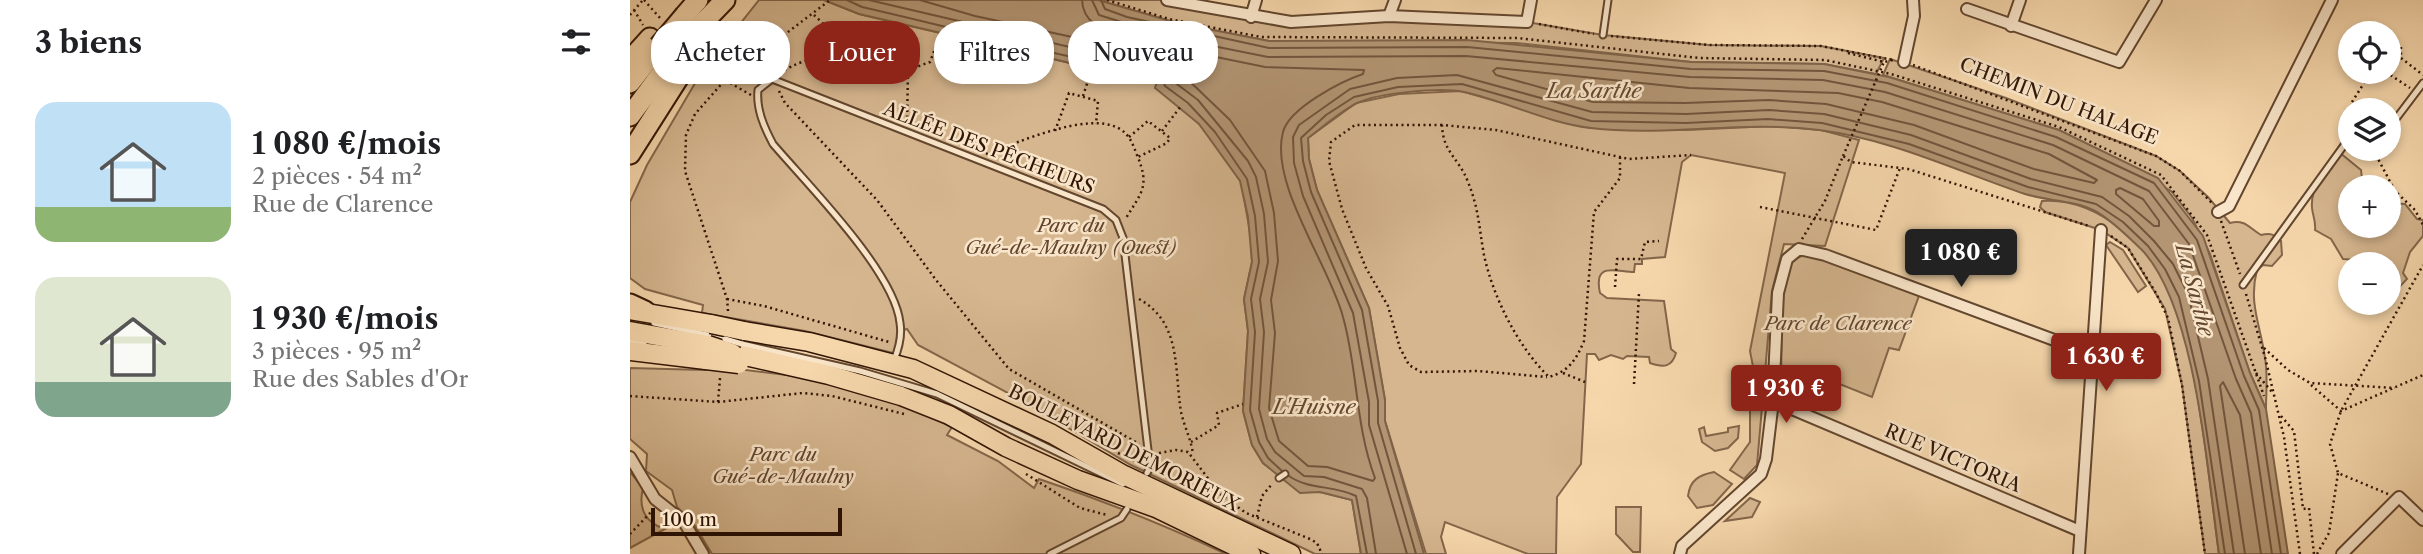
<!DOCTYPE html>
<html lang="fr">
<head>
<meta charset="utf-8">
<style>
	body { margin:0; font-family:"Libre Caslon Text",serif; background:#f6f6f6; color:#202124; height:100vh; display:flex; flex-direction:column; font-size:26px; white-space:nowrap }
	* { box-sizing:border-box; margin:0 }
	p { font-size:23px; color:#757577 }
	.icon { flex:none; width:38px; height:38px; fill:none; stroke:currentColor; stroke-width:2; stroke-linecap:round; stroke-linejoin:round }
	.map { position:relative; flex:1; overflow:hidden }
	.details { display:flex; flex-direction:column; background:#fff; width:630px }
	.details>* { flex:none }
	.top-card { position:absolute; left:21px; top:21px; width:665px; height:63px; display:flex; gap:14px }
	.tools { position:absolute; left:1708px; top:21px; display:grid; gap:14px }
	.tools a { display:grid; place-items:center; width:63px; height:63px; border-radius:50%; background:#fff; box-shadow:0 4px 10px #0003; font-size:35px }
	.scale { position:absolute; left:21px; bottom:18px; width:191px; box-sizing:border-box; padding-left:7px; border:4px solid #311504; border-top:0; font-size:19px; line-height:24px; white-space:nowrap; color:#311504; -webkit-text-stroke:5px #f9e5c9; paint-order:stroke }
	.price { position:absolute; translate:-50% -60px; padding:0 16px; border-radius:7px; background:#8f2418; color:#fff; font-size:23px; line-height:46px; filter:drop-shadow(0 2px 4px #0008) }
	.price::after { content:''; position:absolute; left:50%; top:42px; width:21px; height:16px; margin-left:-10px; background:inherit; clip-path:polygon(0 0,100% 0,50% 100%) }
	.price.active { background:#222; color:#fff }
	ul { padding:0; list-style:none }
	li { display:flex; align-items:center; gap:21px; height:175px; padding:0 35px }
	li span { display:grid; place-items:center; flex:none; width:196px; height:140px; border-radius:21px; color:#555 }
	li>.icon { margin-inline-start:auto }
	span .icon { width:84px; height:84px; fill:#fffc; stroke-width:1 }
	li b { font-size:30px }
	h2 { display:flex; justify-content:space-between; align-items:center; height:84px; padding:0 35px; font-size:30px }
	.tag { padding:0 24px; border-radius:28px; background:#fff; box-shadow:0 4px 10px #0003; font-size:24px; line-height:63px }
	.tag.active { background:#8f2418; color:#fff }
	main { display:flex; flex:1; min-height:0 }
	.map>svg:first-child { display:block }
	.green { fill:#d5b68f; stroke:#83664a; stroke-width:2 }
	.water { fill:#b39573; stroke:#7f6247; stroke-width:2 }
	.lines { fill:none; stroke-linecap:round; stroke-linejoin:round }
	.shore { stroke:#72553c; stroke-width:2 }
	.lane-casing { stroke:#62462e; stroke-width:9 }
	.street-casing { stroke:#62462e; stroke-width:14 }
	.primary-casing { stroke:#311504; stroke-width:21 }
	.highway-casing { stroke:#311504; stroke-width:23 }
	.path { stroke:#311504; stroke-width:2.5; stroke-dasharray:2 3.5; stroke-linecap:butt }
	.lane { stroke:#f9e5c9; stroke-width:5 }
	.street { stroke:#f9e5c9; stroke-width:10 }
	.primary { stroke:#f6d7ac; stroke-width:18 }
	.highway { stroke:#f6d7ac; stroke-width:19 }
	.lane-bridge-casing { stroke:#62462e; stroke-width:9; stroke-linecap:butt }
	.primary-bridge-casing { stroke:#311504; stroke-width:21; stroke-linecap:butt }
	.highway-bridge-casing { stroke:#311504; stroke-width:23; stroke-linecap:butt }
	.path-bridge { stroke:#311504; stroke-width:2.5; stroke-dasharray:2 3.5; stroke-linecap:butt }
	.lane-bridge { stroke:#f9e5c9; stroke-width:5 }
	.primary-bridge { stroke:#f6d7ac; stroke-width:18 }
	.highway-bridge { stroke:#f6d7ac; stroke-width:19 }
	.labels { text-anchor:middle; dominant-baseline:central; stroke-width:5; stroke-linejoin:round; paint-order:stroke }
	.street-label { font-size:19px; fill:#311504; stroke:#f9e5c9 }
	.park-label { font-size:19px; font-style:italic; fill:#62452e; stroke:#f9e5c9 }
	.water-label { font-size:21px; font-style:italic; fill:#654830; stroke:#f9e5c9 }
</style>
</head>
<body>
<main>
<section class="details">
<h2>3 biens<svg class="icon" aria-label="filters" viewBox="0 0 24 24"><path d="M4 7h16M4 17h16"/><circle cx="9" cy="7" r="2"/><circle cx="15" cy="17" r="2"/></svg></h2>
<ul>
<li><span style="background:linear-gradient(#bfe0f5 75%,#8fb573 0)"><svg class="icon" aria-label="home" viewBox="0 0 24 24"><path d="M3 11l9-7 9 7M6 9v11h12V9"/></svg></span><div><b>1 080 €/mois</b><p>2 pièces · 54 m²</p><p>Rue de Clarence</p></div></li>
<li><span style="background:linear-gradient(#dfe7d0 75%,#7fa58c 0)"><svg class="icon" aria-label="home" viewBox="0 0 24 24"><path d="M3 11l9-7 9 7M6 9v11h12V9"/></svg></span><div><b>1 930 €/mois</b><p>3 pièces · 95 m²</p><p>Rue des Sables d'Or</p></div></li>
</ul>
</section>
<div class="map">
<svg width="1793" height="554" viewBox="0 0 1793 554">
	<rect width="100%" height="100%" fill="#f6d7ac"/>
	<filter id="stains"><feTurbulence type="fractalNoise" baseFrequency=".00286" numOctaves="4"/><feColorMatrix values="0 0 0 0 .2 0 0 0 0 .09 0 0 0 0 .02 0 0 0 .5 -.17"/></filter>
	<radialGradient id="worn" r=".72"><stop offset=".6" stop-color="#630" stop-opacity="0"/><stop offset="1" stop-color="#630" stop-opacity=".3"/></radialGradient>
	<g class="green">
		<path d="M129,0H194L229,14L462,68L463,65L496,70L528,82L569,124L604,169L611,181L621,238L622,262L614,299L618,331L613,411L622,445L633,463L670,492H690L722,500L731,554H685L501,465L393,401L288,345L277,329L270,331L267,354L175,331L72,313L73,305L15,289L0,278V202L17,165L71,73Z"/>
		<path d="M468,0H537L661,22L759,16L897,22L973,35L1079,45L1191,46L1254,58L1246,74L1194,64L1061,62L886,43L639,41L547,23Z"/>
		<path d="M1260,59L1376,98L1526,156L1550,171L1578,197L1600,223C1615,219 1619,228 1631,235C1640,233 1645,234 1651,241L1652,255L1642,266L1633,265L1627,270C1618,304 1631,326 1635,358C1638,374 1636,392 1636,409L1620,373L1580,254L1562,218L1541,191L1429,130L1253,75Z"/>
		<path d="M831,91L960,128L1056,130L1142,126L1191,130L1229,140L1195,246L1154,244L1142,291L1127,465L1114,479L1100,470L1120,442V406L1130,403L1120,351L1155,173L1061,155L1052,162L1035,257L1012,259V264H1005L1004,272C986,272 963,261 970,293L977,298L1034,301L1041,349L1046,353C1042,367 1034,368 1020,363L1019,357L997,356L993,359L981,355L969,360L965,354H957L951,464L927,497L926,554H898L815,522L811,537L816,554H796L755,421V400L739,308L687,190L679,159L678,138L726,103L769,94Z"/>
		<path d="M1709,152L1731,170L1733,187H1720V226H1759V203L1775,204L1787,219L1793,220V236L1780,252L1773,273L1777,279L1759,298V264H1743L1749,257L1739,253L1728,260L1713,259L1701,239L1685,230C1686,221 1683,217 1682,208C1680,186 1697,169 1709,152Z"/>
		<path d="M1412,201C1469,197 1525,249 1544,301C1570,374 1578,476 1589,554H1575L1552,385L1535,309L1498,248L1471,230L1415,212L1410,207Z"/>
		<path d="M1480,242L1493,250L1516,286L1508,292L1476,245Z"/>
		<path d="M1174,255L1187,256L1290,293L1269,350L1259,348L1242,397L1167,367L1155,396H1151L1152,292L1160,261Z"/>
		<path d="M75,365L190,379L270,403L322,427L317,435L368,461L404,488L409,479C474,501 535,525 596,554H82L62,521L47,507L42,490L16,471L17,454L0,439V368L74,370Z"/>
		<path d="M1109,426L1108,438L1098,448L1085,451L1072,442L1069,429L1074,427L1076,436L1098,432V428Z"/>
		<path d="M0,472L13,488C8,508 15,523 35,529L0,548Z"/>
		<path d="M1084,472L1102,484L1083,505L1067,508L1058,496C1060,480 1069,475 1084,472Z"/>
		<path d="M1120,498L1130,502L1122,517L1095,521Z"/>
		<path d="M986,507H1011L1010,552H1003L986,534Z"/>
	</g>
	<path class="water" d="M194,0H468L547,23L639,41L837,40L1061,62L1194,64L1259,77L1429,130L1528,178L1573,236L1620,373L1636,409L1658,554H1589C1578,475 1566,305 1511,249C1497,236 1482,220 1465,211C1444,200 1417,201 1395,194C1327,171 1261,139 1189,130C1113,120 1036,137 961,128C917,123 876,101 834,92C810,87 748,93 727,103C710,112 694,126 678,138L679,159L687,190L739,308L755,400V421L794,554H731L722,500L690,492L670,493L633,463L622,445L613,411L618,331L614,299L622,262L618,217L610,181L569,124L525,88L527,82L496,70L464,65L462,68L229,14Z"/>
	<g class="lines">
		<g class="shore">
			<path d="M217,0L232,7C302,23 371,41 442,57C472,63 501,63 531,76L535,86L558,103L585,132L617,179L625,216L629,262L621,299L625,332L620,410L629,442L638,458L652,471"/>
			<path d="M239,0L444,48L501,55L535,68L543,81L568,100L618,161L626,177L634,214L638,262L630,299L634,332L629,409L637,439L645,452L674,476L694,477L732,489L737,498L746,554"/>
			<path d="M290,0L345,16L456,40L496,42L495,37C475,30 453,25 452,0"/>
			<path d="M462,0L469,15L543,38L638,57L836,56L1060,77L1193,80L1255,92L1423,145L1519,191L1559,244L1606,379L1621,413L1642,554"/>
			<path d="M471,0L475,9L497,17L639,48L837,47L1061,69L1194,71L1257,83L1426,137L1524,183L1567,240L1614,376L1629,410L1651,554"/>
			<path d="M508,41L635,67L734,70L733,74C712,81 659,108 653,132C639,184 700,266 713,317C728,370 725,425 745,478L743,481L697,467L678,466L649,441L639,408L645,333L641,300L648,261L644,213L635,171L600,120L552,74L544,62L508,47Z"/>
			<path d="M867,68L1059,88L1208,93L1252,102L1419,154L1467,180L1464,183L1404,169L1284,125L1196,104L1139,100L1055,103L963,102L866,75L863,71Z"/>
			<path d="M1490,188L1513,199L1529,221V226H1524L1486,194V190Z"/>
			<path d="M659,476C679,490 704,485 726,496L737,554"/>
			<path d="M777,554L739,425V402L723,313L673,196L664,163L663,137L669,125L720,89L767,78L827,75L962,112L1056,114L1139,110L1194,114L1281,135L1401,179L1472,197L1499,216L1524,241L1543,264L1558,294L1578,379L1604,554"/>
			<path d="M786,554L748,423V401L732,310L681,192L673,161L671,138L696,115L724,97L768,87L832,84L961,121L1056,123L1138,119L1192,123L1279,144L1398,187L1466,204L1493,222L1518,246L1535,269L1549,297L1569,381L1595,554"/>
			<path d="M1615,554L1590,386L1593,382L1610,415L1631,554"/>
		</g>
		<g class="lane-casing">
			<g id="lane">
				<path d="M973,35L978,0"/>
				<path d="M1759,128L1793,83"/>
				<path d="M1740,149H1743"/>
				<path d="M1613,285L1720,137"/>
				<path d="M24,323L95,339"/>
				<path d="M0,342L14,344"/>
				<path d="M112,344L230,371L307,394L493,484"/>
				<path d="M264,360C269,348 272,335 270,323C265,272 177,184 143,144C134,127 126,109 128,90L142,79L473,209L486,220L493,238L520,467L517,473"/>
				<path d="M649,478L655,474"/>
				<path d="M420,554L491,518L497,509"/>
			</g>
		</g>
		<g class="street-casing">
			<g id="street">
				<path d="M537,0L661,22L759,16L897,22L901,0"/>
				<path d="M1337,9L1489,62L1526,0"/>
				<path d="M759,16L765,0"/>
				<path d="M621,17L626,0"/>
				<path d="M1381,26L1390,0"/>
				<path d="M1274,62L1284,16L1283,0"/>
				<path d="M1588,212L1599,206L1702,0"/>
				<path d="M1143,401L1450,531"/>
				<path d="M0,457L25,499L54,522L73,554"/>
				<path d="M1050,554L1052,546L1131,474L1136,459L1143,401L1148,293L1157,259L1169,249L1195,255L1462,354"/>
				<path d="M1449,554L1471,230"/>
				<path d="M1712,554L1769,497L1793,520"/>
			</g>
		</g>
		<g class="primary-casing">
			<g id="primary">
				<path d="M0,310L81,324"/>
				<path d="M0,331L78,345"/>
				<path d="M114,331L179,342L283,369L422,434L494,475L661,554"/>
				<path d="M0,351L76,360"/>
				<path d="M102,353L199,375L271,396L319,415L376,447L448,480L526,508L621,554"/>
			</g>
		</g>
		<g class="highway-casing">
			<g id="highway">
				<path d="M55,15L68,0"/>
				<path d="M68,28L95,0"/>
				<path d="M0,60L20,38"/>
				<path d="M0,83L29,46"/>
				<path d="M0,116L42,59"/>
				<path d="M0,154L54,69"/>
				<path d="M0,304L15,311"/>
			</g>
		</g>
		<g class="path">
			<path d="M14,0L30,18"/>
			<path d="M477,0L539,19L631,37L887,38L1069,58L1195,60L1261,74L1429,127L1531,175L1577,235L1634,396"/>
			<path d="M4,10L13,25"/>
			<path d="M0,15L13,0"/>
			<path d="M184,15L202,32L232,50"/>
			<path d="M909,24L964,34"/>
			<path d="M981,36L1079,45L1191,46L1263,60"/>
			<path d="M1771,47V58L1793,75"/>
			<path d="M133,52L139,70"/>
			<path d="M1218,53L1254,62L1263,60"/>
			<path d="M78,59L95,80L121,95"/>
			<path d="M1283,65L1526,156L1550,171L1582,203"/>
			<path d="M278,70L300,62L311,33"/>
			<path d="M1756,72L1780,88"/>
			<path d="M70,73L83,82L95,80"/>
			<path d="M150,73C177,54 237,45 269,54L278,70L277,124"/>
			<path d="M149,91L155,103L247,200L306,280L379,369L509,444"/>
			<path d="M453,96L462,68"/>
			<path d="M1722,102L1741,72"/>
			<path d="M812,125H725L701,142L699,161L712,209L736,268L758,306L770,348L779,365L791,372L848,371L917,377"/>
			<path d="M425,131L439,93L468,101L466,124"/>
			<path d="M532,131L551,106"/>
			<path d="M499,137L518,121L540,138L537,143L508,157"/>
			<path d="M356,154C388,143 458,110 490,129C500,135 503,145 507,155C520,186 512,192 496,218"/>
			<path d="M1746,155L1765,191L1785,210L1793,225"/>
			<path d="M990,157V178L964,212L954,341C946,360 939,371 919,377C888,347 863,297 854,255C849,228 849,209 838,182C829,158 813,153 812,125L866,130L999,159L1061,155"/>
			<path d="M1130,207L1246,230L1270,168"/>
			<path d="M1591,221L1610,274"/>
			<path d="M1481,236L1498,248L1526,293L1538,318L1552,385L1575,554"/>
			<path d="M1172,239L1195,201L1213,156L1221,162L1278,169L1459,226"/>
			<path d="M985,287L987,259H1011L1015,242L1029,241"/>
			<path d="M1616,294L1635,357L1654,437L1670,554"/>
			<path d="M97,299L134,306L259,342"/>
			<path d="M509,299C552,323 544,369 551,412C554,426 561,439 563,454"/>
			<path d="M98,311L97,299L55,171L56,135L65,114L95,80L200,0"/>
			<path d="M1634,348L1658,370L1680,383L1765,388"/>
			<path d="M933,373L955,382"/>
			<path d="M1626,373L1642,392"/>
			<path d="M1004,384L1009,293"/>
			<path d="M1681,385L1711,411L1793,375"/>
			<path d="M0,396L88,402L173,393L202,396L274,414"/>
			<path d="M88,402L90,378"/>
			<path d="M1651,416L1664,431L1673,509L1679,508L1684,554"/>
			<path d="M561,442L589,425L587,413L613,404"/>
			<path d="M488,453L510,463"/>
			<path d="M529,453L546,450L558,452L590,494L616,513L680,539L687,543L692,554"/>
			<path d="M396,474L450,508L477,515"/>
			<path d="M1758,494L1708,473L1700,444L1711,411L1793,265"/>
			<path d="M627,517L632,496L642,484"/>
			<path d="M0,534L22,511"/>
			<path d="M1687,554L1699,533L1708,473"/>
		</g>
		<use href="#lane" class="lane"/>
		<use href="#street" class="street"/>
		<use href="#primary" class="primary"/>
		<use href="#highway" class="highway"/>
		<g class="lane-bridge-casing">
			<path id="lane-bridge" d="M95,339L112,344"/>
		</g>
		<g class="primary-bridge-casing">
			<g id="primary-bridge">
				<path d="M81,324L114,331"/>
				<path d="M78,345L102,353"/>
				<path d="M76,360L109,364"/>
			</g>
		</g>
		<g class="highway-bridge-casing">
			<g id="highway-bridge">
				<path d="M29,46L55,15"/>
				<path d="M42,59L68,28"/>
				<path d="M54,69L78,36"/>
			</g>
		</g>
		<path class="path-bridge" d="M1213,156L1254,62"/>
		<use href="#lane-bridge" class="lane-bridge"/>
		<use href="#primary-bridge" class="primary-bridge"/>
		<use href="#highway-bridge" class="highway-bridge"/>
	</g>
	<g class="labels">
		<g class="street-label">
			<text transform="translate(1429 101) rotate(21)">CHEMIN DU HALAGE</text>
			<text transform="translate(359 148) rotate(21)">ALLÉE DES PÊCHEURS</text>
			<text transform="translate(494 448) rotate(27)">BOULEVARD DEMORIEUX</text>
			<text transform="translate(1323 458) rotate(23)">RUE VICTORIA</text>
		</g>
		<g class="park-label">
			<text x="441" y="225">Parc du<tspan x="441" dy="22">Gué-de-Maulny (Ouest)</tspan></text>
			<text x="1208" y="323">Parc de Clarence</text>
			<text x="153" y="454">Parc du<tspan x="153" dy="22">Gué-de-Maulny</tspan></text>
		</g>
		<g class="water-label">
			<text x="964" y="90">La Sarthe</text>
			<text transform="translate(1565 290) rotate(75)">La Sarthe</text>
			<text x="684" y="406">L'Huisne</text>
		</g>
	</g>
	<rect width="100%" height="100%" filter="url(#stains)"/>
	<rect width="100%" height="100%" fill="url(#worn)"/>
</svg>
<div class="tools">
<a><svg class="icon" aria-label="locate" viewBox="0 0 24 24"><circle cx="12" cy="12" r="6"/><path d="M12 2v4M12 18v4M2 12h4M18 12h4"/></svg></a>
<a><svg class="icon" aria-label="layers" viewBox="0 0 24 24"><path d="M12 4l9 5-9 5-9-5zM3 14l9 5 9-5"/></svg></a>
<a>+</a>
<a>−</a>
</div>
<div class="scale">100 m</div>
<b class="price active" style="left:1331px;top:289px">1 080 €</b>
<b class="price" style="left:1476px;top:393px">1 630 €</b>
<b class="price" style="left:1156px;top:425px">1 930 €</b>
<div class="top-card">
<a class="tag">Acheter</a>
<a class="tag active">Louer</a>
<a class="tag">Filtres</a>
<a class="tag">Nouveau</a>
</div>
</div>
</main>
</body>
</html>
